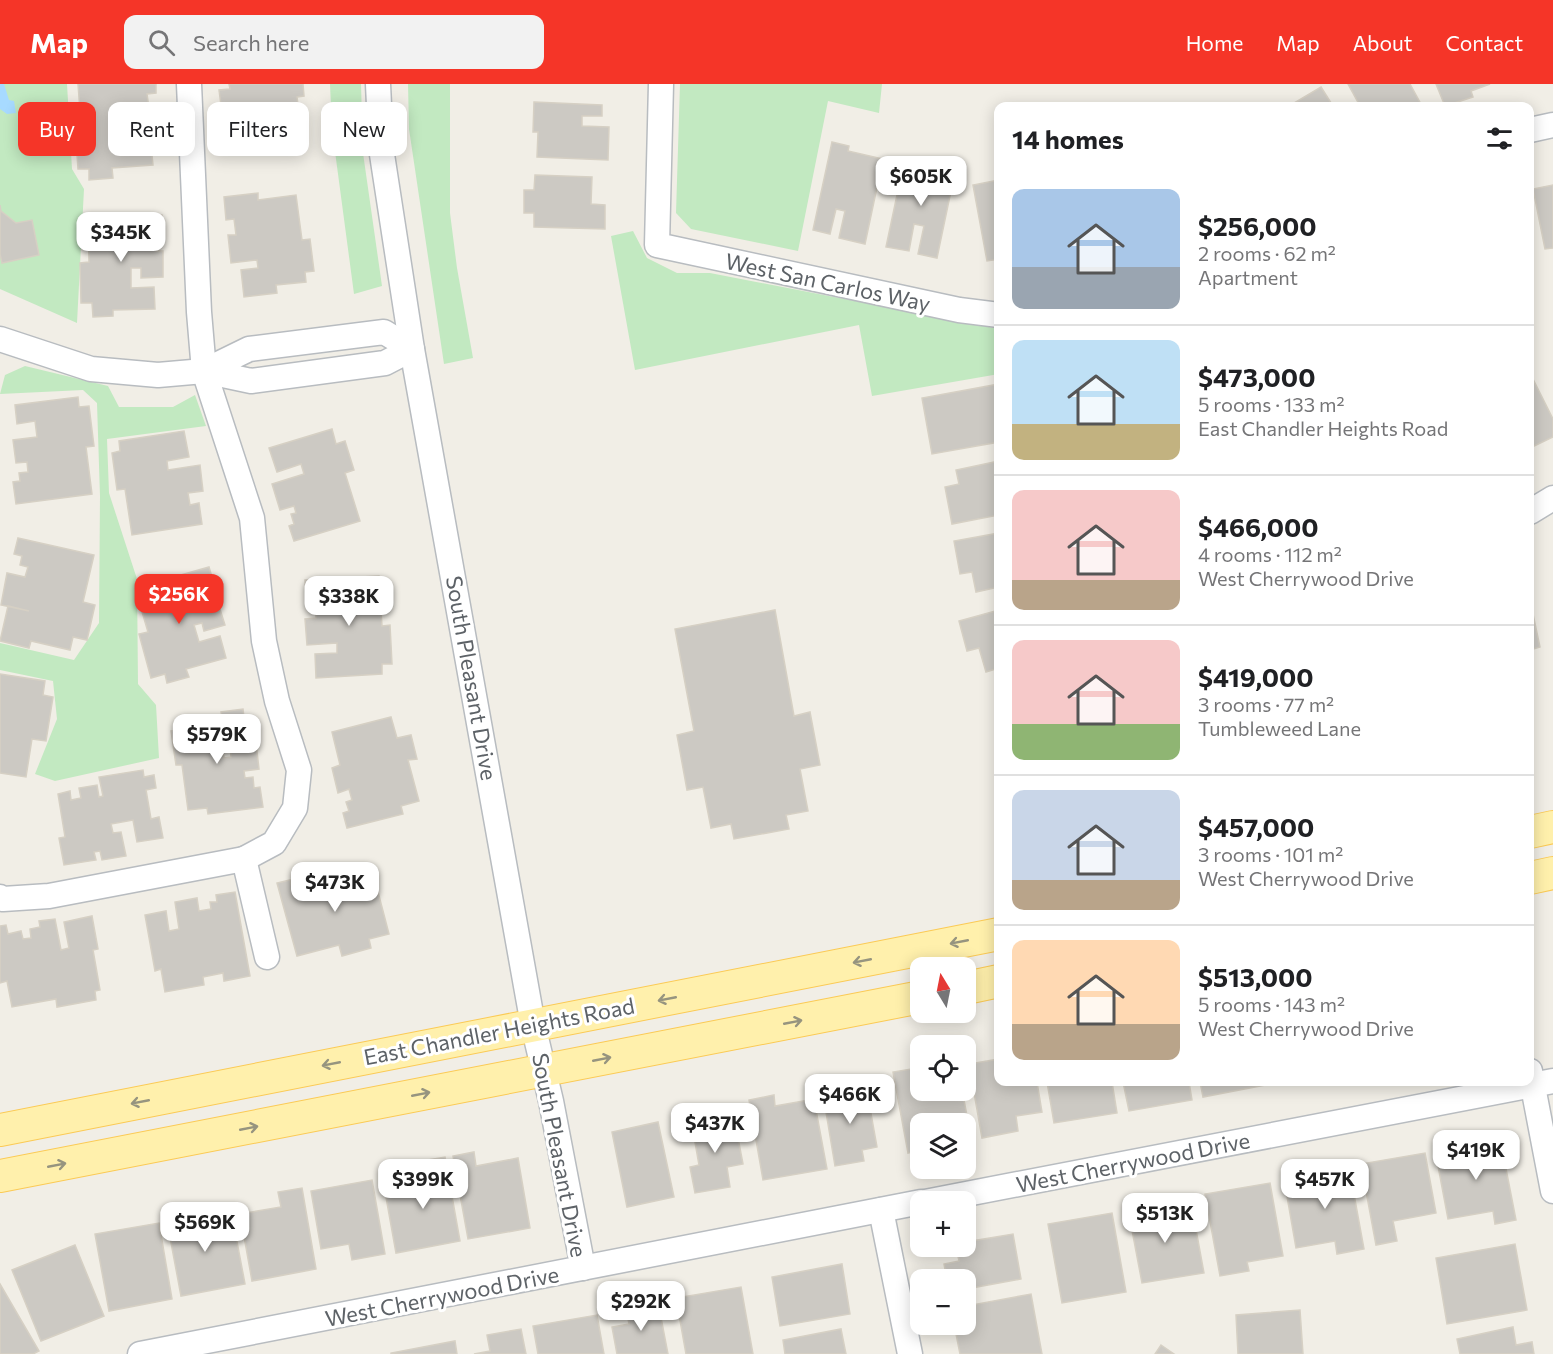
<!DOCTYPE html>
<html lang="en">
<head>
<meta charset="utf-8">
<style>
	body { margin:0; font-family:Commissioner,sans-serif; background:#f2f2f2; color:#202124; height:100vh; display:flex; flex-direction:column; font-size:22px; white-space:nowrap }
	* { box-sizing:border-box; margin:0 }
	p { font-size:20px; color:#757577 }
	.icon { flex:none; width:33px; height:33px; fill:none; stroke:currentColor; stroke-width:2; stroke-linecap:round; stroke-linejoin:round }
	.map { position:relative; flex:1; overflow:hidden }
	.details { position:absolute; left:994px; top:18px; width:540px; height:984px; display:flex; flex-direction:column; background:#fff; border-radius:12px; box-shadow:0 3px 15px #0003 }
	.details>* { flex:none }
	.top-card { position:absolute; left:18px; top:18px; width:570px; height:54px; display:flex; gap:12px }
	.needle { width:39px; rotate:350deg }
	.controls { position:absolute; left:910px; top:873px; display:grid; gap:12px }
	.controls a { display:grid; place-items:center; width:66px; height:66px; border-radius:12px; background:#fff; box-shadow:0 3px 15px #0003; font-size:30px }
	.price { position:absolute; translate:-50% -51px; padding:0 14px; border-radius:12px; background:#fff; color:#222; font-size:20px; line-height:39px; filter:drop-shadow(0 2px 3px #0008) }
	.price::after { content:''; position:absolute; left:50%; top:36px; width:18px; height:14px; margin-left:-9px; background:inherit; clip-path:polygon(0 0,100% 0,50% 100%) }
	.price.current { background:#f53528; color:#fff }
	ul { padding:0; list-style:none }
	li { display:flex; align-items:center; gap:18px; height:150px; padding:0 18px }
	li+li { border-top:2px solid #e0e0e0 }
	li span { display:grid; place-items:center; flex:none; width:168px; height:120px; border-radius:12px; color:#555 }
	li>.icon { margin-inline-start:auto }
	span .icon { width:72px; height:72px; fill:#fffc; stroke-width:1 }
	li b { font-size:26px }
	h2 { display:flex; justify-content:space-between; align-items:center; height:72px; padding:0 18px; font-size:26px }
	.tag { padding:0 21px; border-radius:12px; background:#fff; box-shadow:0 3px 15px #0003; font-size:21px; line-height:54px }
	.tag.current { background:#f53528; color:#fff }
	header { display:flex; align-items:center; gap:36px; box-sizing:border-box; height:84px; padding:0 30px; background:#f53528; color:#fff }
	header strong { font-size:28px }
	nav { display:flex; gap:33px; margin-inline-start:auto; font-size:21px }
	.search { width:420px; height:54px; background:#f2f2f2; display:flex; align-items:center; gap:15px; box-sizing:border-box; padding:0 21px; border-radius:12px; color:#757577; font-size:22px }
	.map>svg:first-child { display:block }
	.green { fill:#c2e9c1 }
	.water { fill:#a7daff }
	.building { fill:#ccc9c3; stroke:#d6d0c4; stroke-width:1.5 }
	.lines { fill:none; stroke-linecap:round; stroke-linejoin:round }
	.minor-casing { stroke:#b8bcc0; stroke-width:27 }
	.major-casing { stroke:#fbca55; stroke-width:34 }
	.minor { stroke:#fff; stroke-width:24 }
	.major { stroke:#fff0ac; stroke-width:32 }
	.oneway { stroke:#96947f }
	.labels { text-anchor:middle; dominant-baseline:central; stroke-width:6; stroke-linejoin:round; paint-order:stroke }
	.street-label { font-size:22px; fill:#5d6267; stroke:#fff }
</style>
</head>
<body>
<header>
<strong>Map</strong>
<div class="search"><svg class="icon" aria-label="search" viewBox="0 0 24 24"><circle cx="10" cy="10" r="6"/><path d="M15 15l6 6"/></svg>Search here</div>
<nav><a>Home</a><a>Map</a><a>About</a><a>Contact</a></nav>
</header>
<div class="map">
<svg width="1553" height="1270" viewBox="0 0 1553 1270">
	<rect width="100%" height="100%" fill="#f1eee6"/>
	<g class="green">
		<path d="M0,0H67L72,85L84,105L77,239L0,205Z"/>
		<path d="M330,0H361L363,69L382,202L354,210L332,45Z"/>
		<path d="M408,0H450V129L457,184L473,274L444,280L409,45Z"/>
		<path d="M680,0H882L879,29L828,17L798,167L691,145L676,129Z"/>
		<path d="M633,147L647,174L677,189H710L999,245V290L872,312L859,241L635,286L611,152Z"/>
		<path d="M25,282L108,302L119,323H173L195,311L206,342L107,355L109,409L137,495L138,600L156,621L159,674L55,697L35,690L57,635L53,597L0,586V559L74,576L99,539L100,412L97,319L83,306L0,310L5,291Z"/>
	</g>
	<path class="water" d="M0,0H4L9,16L14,17L16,29L7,30L0,25Z"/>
	<g class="building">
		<path d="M78,0H156V9L147,10L149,24L158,23L161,51L135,53V44L127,50V63L151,61L153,81L112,84L113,94L89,96V85H78L75,41L81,40Z"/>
		<path d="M229,0H303L304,12L297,13L303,60L229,69L227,54L232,53L230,42L238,41L237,34L223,36L219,6L230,5Z"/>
		<path d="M1348,0H1410L1422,22H1360Z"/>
		<path d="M1436,0H1490L1471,7L1473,13L1445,22Z"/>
		<path d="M1321,3L1333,22H1289Z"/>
		<path d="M534,18L602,21V32H582V42L609,43L608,76L537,73L538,48H533Z"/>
		<path d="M832,58L849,62L848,67L883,75L865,160L839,154L845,127L836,125L830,150L813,146Z"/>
		<path d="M904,78L937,85L938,80L956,83L937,174L918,170L924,142L914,140L909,167L886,163Z"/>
		<path d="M535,91L592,93L591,120L605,121V145L534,143V129H524V106H534Z"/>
		<path d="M999,96V175L987,177L973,101Z"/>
		<path d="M1553,101V164L1545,165L1533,105Z"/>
		<path d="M258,109V116L296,111L302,156L310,155L314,187L305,188L306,198L276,201L277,209L244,213L241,186L258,184L257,176L231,179L228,151H236L234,135L226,136L224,113Z"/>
		<path d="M0,121L1,127L16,139L32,136L39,171L2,179L0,170Z"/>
		<path d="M162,131L163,147H156V167H163V193L141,194V184H131V204L154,203L155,225L113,226V232L93,233L92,219H81L80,179L89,178L88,132Z"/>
		<path d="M1530,289L1553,335V353L1530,364Z"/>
		<path d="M999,300V358L932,370L922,314Z"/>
		<path d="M78,313L79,323L89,322L94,362L86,363L92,410L16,420L13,398L20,397L19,389L28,388L27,378L16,379L13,356L37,353L35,337L17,340L15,321Z"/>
		<path d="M332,345L336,360L345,357L354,386L345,389L360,437L294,457L289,442L294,440L291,430L296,429L294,422L280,426L272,400L304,390L301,380L277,388L269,364Z"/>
		<path d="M184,347L189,373L167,377L168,386L200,381L203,407L188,409L190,421L199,419L202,440L132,451L125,405L117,406L112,369L120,367L119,357Z"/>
		<path d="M999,377V431L952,440L945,403L959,400L956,386Z"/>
		<path d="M999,449V503L976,508L972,488L960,490L954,457Z"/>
		<path d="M18,454L94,471L83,518L95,521L87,556L73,553L70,566L31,557L29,564L0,557L8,522L29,527L1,521L7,489L25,493L28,483L20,481L22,472L14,470Z"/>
		<path d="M209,483L214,500L202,504L207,522L218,519L225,541L204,547L202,539L194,541L199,558L220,552L226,574L186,585L189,593L167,599L165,590L151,594L139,550L148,548L135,504Z"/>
		<path d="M379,492L382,542L390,541L392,580H382V590L316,594L315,570L337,569V559L307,561L305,535L316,534L315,514H306L305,496Z"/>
		<path d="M1530,516L1540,563L1530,566Z"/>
		<path d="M775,526L794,632L810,628L820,681L800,685L808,727L786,731L789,745L734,755L731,740L711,744L703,703L687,706L677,651L694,647L675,545Z"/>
		<path d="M999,526V584L986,588L979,564L967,567L959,537Z"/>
		<path d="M0,590L45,597L43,611L53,613L46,657L32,655L26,693L0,689Z"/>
		<path d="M243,625L246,650L221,653L224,674L231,673L230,662L256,659L259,685L244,687L245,694L253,693L254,704L260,703L263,723L208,730L207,724L188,726L182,681H176L171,647L178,646L177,639L222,633L221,628Z"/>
		<path d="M391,633L397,654L411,651L417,675L408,676L419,717L401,722L403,730L347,744L343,729L349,727L346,718L352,716L349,705L338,709L332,684L340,681L332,648Z"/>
		<path d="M143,686L144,693L154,691L156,704L146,706L151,735L159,733L163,754L137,758L133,736L111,740L113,749L121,748L126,772L102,776L100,767L94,768L96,776L64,781L59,754L65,753L58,710L70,707L71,716L81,714L79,704L97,701L99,713L103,712L99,693Z"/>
		<path d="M371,781L389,850L369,855L371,864L342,872L339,861L297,872L277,799L290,796L292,804L302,800L305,810L317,807L312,791L333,785L339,805L352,802L348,787Z"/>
		<path d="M235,808L250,892L224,897L223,889L203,893L204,901L165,908L161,885L155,887L145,831L166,827L169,847L179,845L175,818L197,814L199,827L211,825L210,818H217L216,811Z"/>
		<path d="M92,832L98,865L93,866L100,906L95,907L96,916L57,923L56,915L12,923L7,897L0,899V842L6,841L8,850L21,847L23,855L31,854L30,845L40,843L39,837L55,835L61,866L69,864L64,838Z"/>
		<path d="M999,975V998H1037L1042,1028L1016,1032L1018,1047L982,1054L969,980Z"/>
		<path d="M917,984L921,997V1006H962L972,1057L966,1058V1040H921V1066L908,1069L893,988Z"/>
		<path d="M1047,998H1112L1117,1029L1054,1039Z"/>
		<path d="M1123,998H1189L1192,1016L1129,1027Z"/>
		<path d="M1200,998H1266V1001L1203,1013Z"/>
		<path d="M866,1002L877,1063L862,1066L864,1077L835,1082L823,1010Z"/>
		<path d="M774,1011L775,1022L814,1015L827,1085L763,1096L749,1016Z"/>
		<path d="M734,1033L743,1080L727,1083L730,1103L695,1109L690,1083L699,1081L692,1041Z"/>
		<path d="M658,1038L674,1113L627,1123L612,1048Z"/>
		<path d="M1500,1054L1516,1136L1495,1140L1493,1127L1448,1135L1435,1066Z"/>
		<path d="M474,1068L476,1082L518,1074L530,1144L468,1155L453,1072Z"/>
		<path d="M1425,1069L1436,1129L1393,1137L1397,1157L1376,1161L1361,1080Z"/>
		<path d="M445,1073L460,1157L396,1169L384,1102L424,1095L421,1077Z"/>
		<path d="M1349,1083L1364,1165L1337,1170L1335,1157L1296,1164L1284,1095Z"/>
		<path d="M372,1096L385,1170L352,1176L349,1160L321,1165L311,1107Z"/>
		<path d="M1270,1099L1283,1172L1247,1178L1249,1187L1220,1192L1205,1110Z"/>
		<path d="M302,1104L316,1185L252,1197L240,1130L281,1123L278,1108Z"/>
		<path d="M1164,1118L1166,1134L1193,1129L1204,1189L1142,1199L1128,1125Z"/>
		<path d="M189,1128L191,1138L232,1131L245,1200L181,1212L166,1132Z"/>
		<path d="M1112,1129L1126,1208L1062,1219L1048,1140Z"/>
		<path d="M159,1139L172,1215L109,1227L95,1150Z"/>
		<path d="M1013,1150L1021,1195L966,1205V1196H947L944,1180L959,1177L956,1162H966V1158Z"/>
		<path d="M1515,1160L1527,1226L1447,1240L1436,1174Z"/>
		<path d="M75,1161L104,1232L41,1257L12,1186Z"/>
		<path d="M842,1180L850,1230L780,1242L772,1193Z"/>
		<path d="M0,1200L39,1267L33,1270H0Z"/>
		<path d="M741,1203L753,1270H686L676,1214Z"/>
		<path d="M1031,1210L1042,1270H960L954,1240H966V1222Z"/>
		<path d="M658,1218L668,1270H617L612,1243L629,1240L626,1224Z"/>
		<path d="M1300,1226L1303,1270H1238L1236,1231Z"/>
		<path d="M597,1231L604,1270H538L533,1242Z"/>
		<path d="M1513,1243L1516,1261L1532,1258L1534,1270H1460L1457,1255Z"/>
		<path d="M521,1245L526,1270H474L490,1267L487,1251Z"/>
		<path d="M841,1245L846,1270H785L783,1256Z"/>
		<path d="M455,1257L457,1270H391V1269Z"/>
		<path d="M1161,1261L1174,1270H1155Z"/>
	</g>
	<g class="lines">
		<g class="minor-casing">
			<g id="minor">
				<path d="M378,0L381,64L412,265L533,941L551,1017L583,1184"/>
				<path d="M661,0L657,161L959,226L999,231"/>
				<path d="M1530,46L1553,41"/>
				<path d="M384,248L412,265L385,279L251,297L204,287L249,265Z"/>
				<path d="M0,255L91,285L158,291L204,287"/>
				<path d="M1530,428L1553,414"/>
				<path d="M244,775L267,873"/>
				<path d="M0,813L3,815L49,812L244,775L274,759L295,724L299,686L277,617L264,557L252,434L204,287L199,228L189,0"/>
				<path d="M1530,987L1553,1107"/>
				<path d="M925,1118L1553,997"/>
				<path d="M881,1126L910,1270"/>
				<path d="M140,1270L921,1118"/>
			</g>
		</g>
		<g class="major-casing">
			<g id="major">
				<path d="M1530,748L1553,743"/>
				<path d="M1530,794L1553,789"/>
				<path d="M966,904L999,897"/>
				<path d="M0,1046L999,850"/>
				<path d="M0,1092L921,913"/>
			</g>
		</g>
		<use href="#minor" class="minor"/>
		<use href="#major" class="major"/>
	</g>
	<defs><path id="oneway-shaft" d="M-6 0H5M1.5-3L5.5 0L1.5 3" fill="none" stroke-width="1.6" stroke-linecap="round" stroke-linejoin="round" transform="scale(1.5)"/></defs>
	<g class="oneway">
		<use href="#oneway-shaft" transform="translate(959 858) rotate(169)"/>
		<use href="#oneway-shaft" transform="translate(862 877) rotate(169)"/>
		<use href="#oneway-shaft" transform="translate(667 915) rotate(169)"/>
		<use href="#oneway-shaft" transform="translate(793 938) rotate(-11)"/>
		<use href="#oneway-shaft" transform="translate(602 975) rotate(-11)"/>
		<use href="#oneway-shaft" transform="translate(331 980) rotate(169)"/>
		<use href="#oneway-shaft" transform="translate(421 1010) rotate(-11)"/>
		<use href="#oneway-shaft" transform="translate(140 1018) rotate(169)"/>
		<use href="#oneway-shaft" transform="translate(249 1044) rotate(-11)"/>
		<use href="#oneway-shaft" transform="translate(57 1081) rotate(-11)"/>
	</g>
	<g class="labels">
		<g class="street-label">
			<text transform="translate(828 198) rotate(12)">West San Carlos Way</text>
			<text transform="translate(472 594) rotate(80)">South Pleasant Drive</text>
			<text transform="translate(499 947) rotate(-11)">East Chandler Heights Road</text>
			<text transform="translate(560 1071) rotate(79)">South Pleasant Drive</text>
			<text transform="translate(1133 1078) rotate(-11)">West Cherrywood Drive</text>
			<text transform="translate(442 1212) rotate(-11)">West Cherrywood Drive</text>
		</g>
	</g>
</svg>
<div class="controls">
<a><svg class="needle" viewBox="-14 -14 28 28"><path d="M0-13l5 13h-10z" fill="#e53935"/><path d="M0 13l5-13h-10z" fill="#757577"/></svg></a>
<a><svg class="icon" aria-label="locate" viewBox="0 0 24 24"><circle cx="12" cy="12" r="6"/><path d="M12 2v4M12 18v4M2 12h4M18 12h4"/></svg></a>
<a><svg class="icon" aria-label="layers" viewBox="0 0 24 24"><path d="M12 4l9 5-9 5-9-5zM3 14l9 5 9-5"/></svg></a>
<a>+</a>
<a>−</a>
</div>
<b class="price" style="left:921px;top:123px">$605K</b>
<b class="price" style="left:121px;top:179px">$345K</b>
<b class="price current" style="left:179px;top:541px">$256K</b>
<b class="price" style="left:349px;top:543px">$338K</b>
<b class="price" style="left:217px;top:681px">$579K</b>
<b class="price" style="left:335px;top:829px">$473K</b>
<b class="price" style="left:850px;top:1041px">$466K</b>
<b class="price" style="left:715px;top:1070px">$437K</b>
<b class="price" style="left:1476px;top:1097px">$419K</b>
<b class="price" style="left:423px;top:1126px">$399K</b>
<b class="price" style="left:1325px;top:1126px">$457K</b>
<b class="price" style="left:1165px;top:1160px">$513K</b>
<b class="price" style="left:205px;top:1169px">$569K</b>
<b class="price" style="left:641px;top:1248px">$292K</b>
<div class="top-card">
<a class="tag current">Buy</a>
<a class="tag">Rent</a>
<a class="tag">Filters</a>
<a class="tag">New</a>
</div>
<section class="details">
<h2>14 homes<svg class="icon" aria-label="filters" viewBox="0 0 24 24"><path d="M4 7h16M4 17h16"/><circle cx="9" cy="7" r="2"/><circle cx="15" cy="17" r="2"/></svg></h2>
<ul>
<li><span style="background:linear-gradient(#a9c7e8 65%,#9aa5b1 0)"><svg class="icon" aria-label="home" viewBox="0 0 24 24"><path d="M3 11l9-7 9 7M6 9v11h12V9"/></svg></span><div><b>$256,000</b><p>2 rooms · 62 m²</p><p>Apartment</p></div></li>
<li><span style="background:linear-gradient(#bfe0f5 70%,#c2b280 0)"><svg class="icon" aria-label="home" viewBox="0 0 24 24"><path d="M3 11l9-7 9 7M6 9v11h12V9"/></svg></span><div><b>$473,000</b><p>5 rooms · 133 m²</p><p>East Chandler Heights Road</p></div></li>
<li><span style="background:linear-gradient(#f6c9c9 75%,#b9a48a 0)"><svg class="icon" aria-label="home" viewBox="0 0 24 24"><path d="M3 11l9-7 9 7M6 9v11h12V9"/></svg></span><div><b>$466,000</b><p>4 rooms · 112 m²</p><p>West Cherrywood Drive</p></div></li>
<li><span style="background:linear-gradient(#f6c9c9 70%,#8fb573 0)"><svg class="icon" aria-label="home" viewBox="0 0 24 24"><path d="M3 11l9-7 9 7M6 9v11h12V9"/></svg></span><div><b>$419,000</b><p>3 rooms · 77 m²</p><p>Tumbleweed Lane</p></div></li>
<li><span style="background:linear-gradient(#c9d6e8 75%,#b9a48a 0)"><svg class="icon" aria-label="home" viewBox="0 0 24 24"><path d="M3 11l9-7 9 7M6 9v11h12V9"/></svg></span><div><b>$457,000</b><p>3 rooms · 101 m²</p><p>West Cherrywood Drive</p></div></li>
<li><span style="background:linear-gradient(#ffd9b3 70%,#b9a48a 0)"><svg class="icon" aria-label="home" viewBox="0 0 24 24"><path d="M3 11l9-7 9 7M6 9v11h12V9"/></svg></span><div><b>$513,000</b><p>5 rooms · 143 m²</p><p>West Cherrywood Drive</p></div></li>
</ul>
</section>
</div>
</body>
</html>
